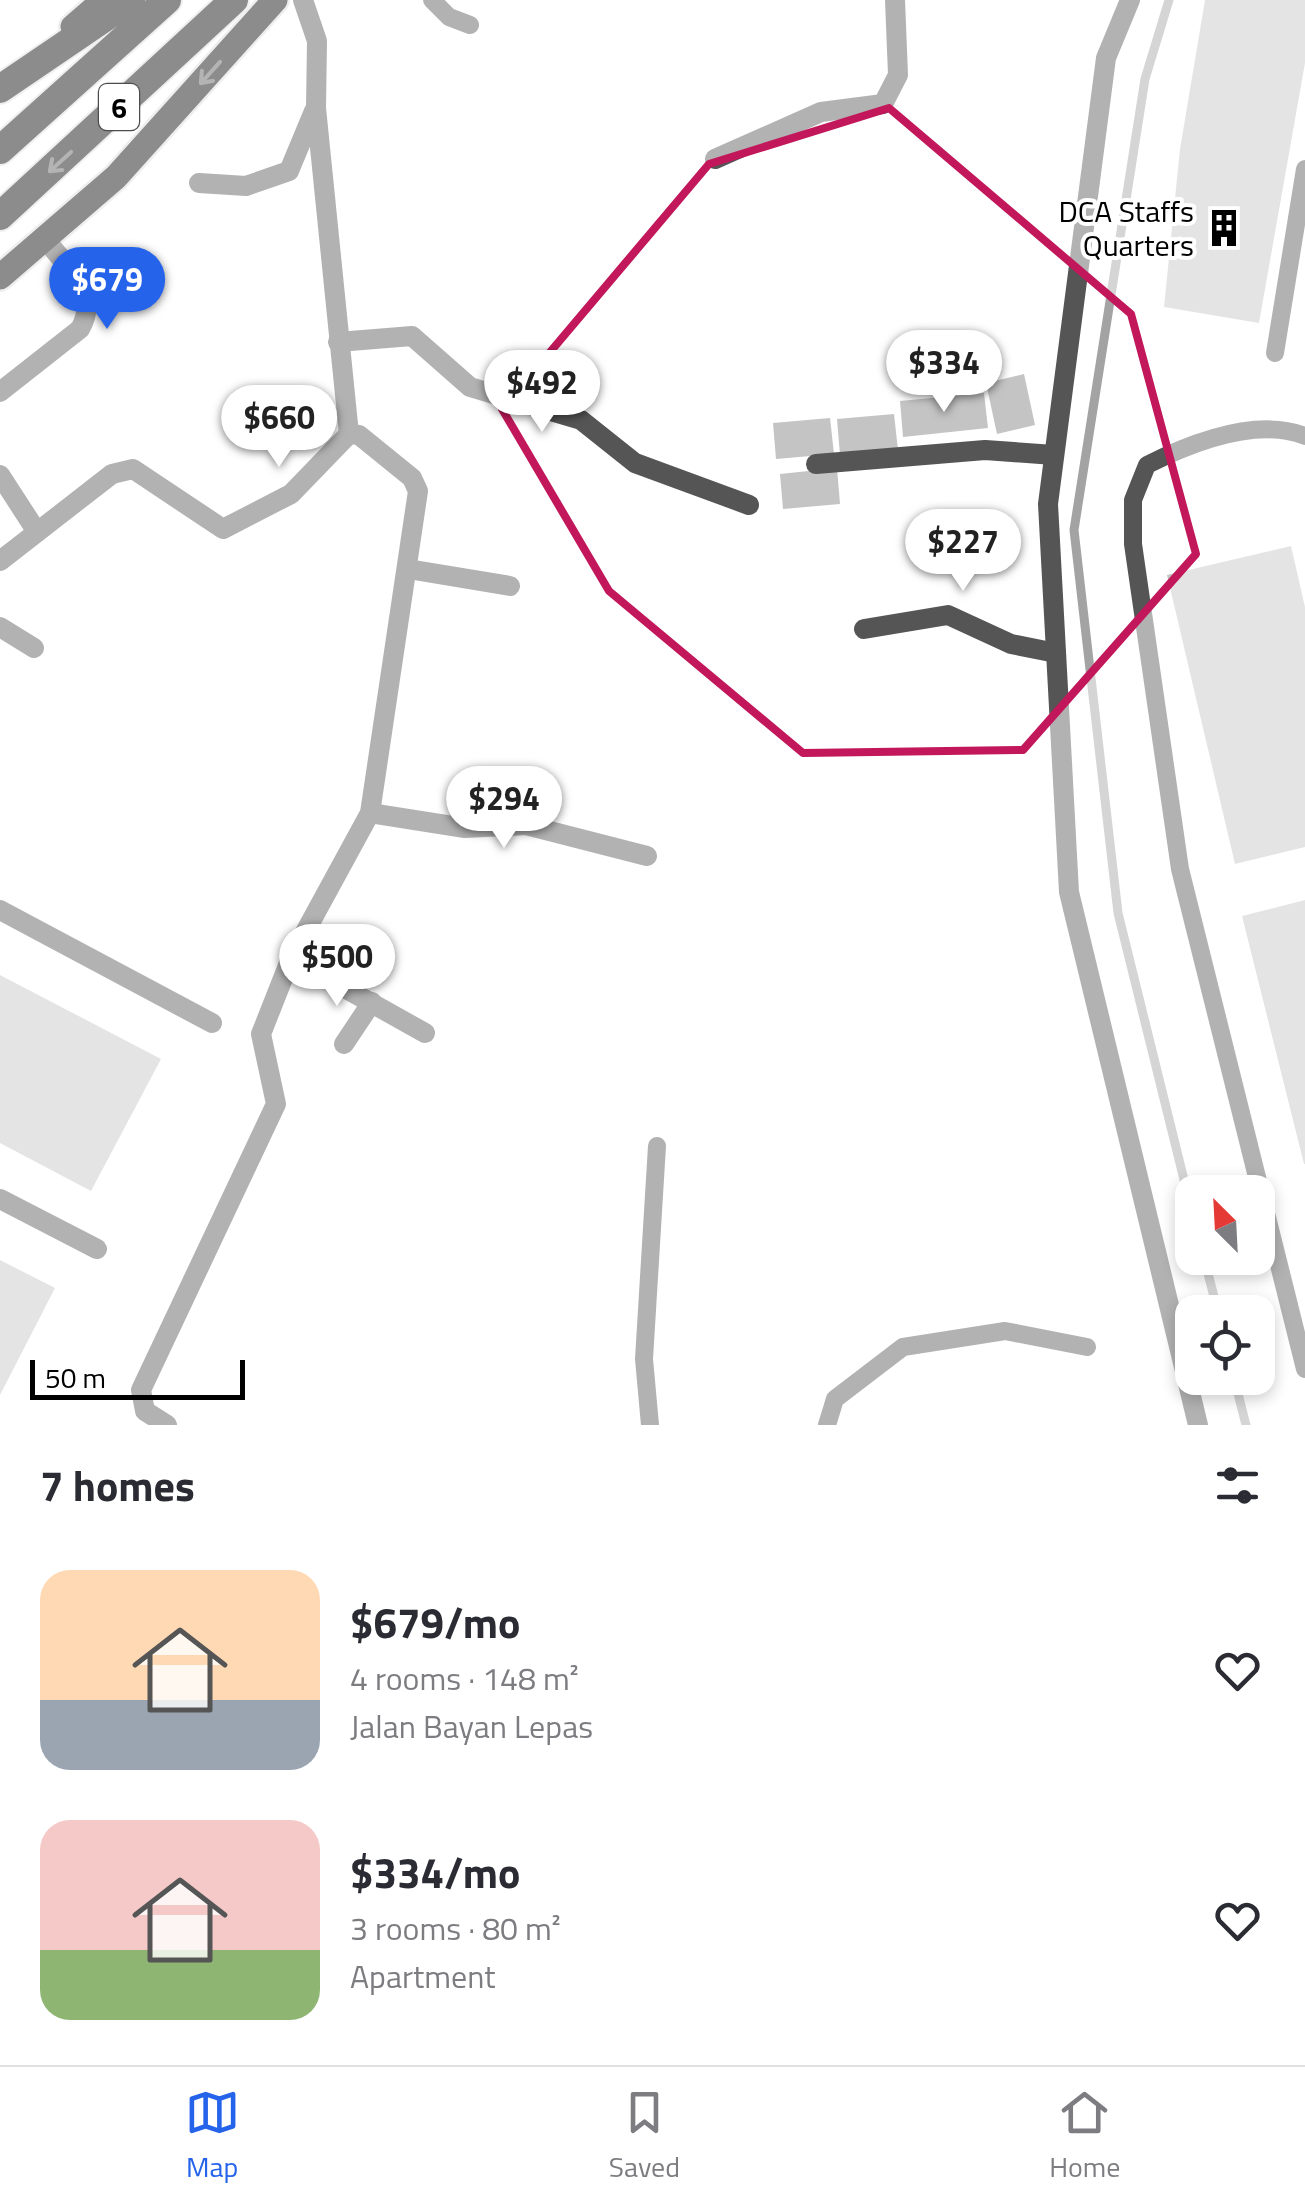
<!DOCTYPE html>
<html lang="en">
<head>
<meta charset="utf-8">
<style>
	body { margin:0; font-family:"Titillium Web",sans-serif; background:#f2f2f3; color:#2b2b33; height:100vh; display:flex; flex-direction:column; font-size:38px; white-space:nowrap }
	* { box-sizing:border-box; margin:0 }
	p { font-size:32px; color:#7c7c81 }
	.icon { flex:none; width:55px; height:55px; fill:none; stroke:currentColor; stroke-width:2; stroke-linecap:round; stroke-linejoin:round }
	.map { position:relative; height:1425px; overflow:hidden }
	.sheet { display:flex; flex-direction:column; background:#fff; flex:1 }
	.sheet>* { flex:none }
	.needle { width:65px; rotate:336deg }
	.tools { position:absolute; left:1175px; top:1175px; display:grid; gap:20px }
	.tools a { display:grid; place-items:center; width:100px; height:100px; border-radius:20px; background:#fff; box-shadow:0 5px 15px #0003; font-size:50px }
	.scale { position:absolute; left:30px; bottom:25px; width:215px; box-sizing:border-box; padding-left:10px; border:5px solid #000; border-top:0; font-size:28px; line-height:35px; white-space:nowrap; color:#000; -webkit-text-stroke:8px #fff; paint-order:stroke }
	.price { position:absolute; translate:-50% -85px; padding:0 22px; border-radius:35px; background:#fff; color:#222; font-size:32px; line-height:65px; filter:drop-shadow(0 2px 5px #0008) }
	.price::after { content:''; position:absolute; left:50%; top:60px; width:30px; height:22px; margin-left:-15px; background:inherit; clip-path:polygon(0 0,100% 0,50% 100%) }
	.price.active { background:#2563eb; color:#fff }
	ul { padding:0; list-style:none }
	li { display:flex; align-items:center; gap:30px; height:250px; padding:0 40px }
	li span { display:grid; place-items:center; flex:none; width:280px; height:200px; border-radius:30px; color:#555 }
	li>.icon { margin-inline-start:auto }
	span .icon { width:120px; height:120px; fill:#fffc; stroke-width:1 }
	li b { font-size:42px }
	h2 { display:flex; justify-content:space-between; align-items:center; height:120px; padding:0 40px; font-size:42px }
	.menu { display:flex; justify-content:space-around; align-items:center; height:140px; border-top:2px solid #e1e1e2; background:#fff; font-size:28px; color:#7c7c81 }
	.menu a { display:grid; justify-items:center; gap:5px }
	.menu .active { color:#2563eb }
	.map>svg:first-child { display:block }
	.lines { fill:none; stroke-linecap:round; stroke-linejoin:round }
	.stream { stroke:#a3a3a3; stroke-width:9 }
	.building { fill:#c4c4c4 }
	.primary-casing { stroke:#dbdbdb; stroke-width:30 }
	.trunk-casing { stroke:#dbdbdb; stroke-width:32 }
	.service { stroke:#555; stroke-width:18 }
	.minor { stroke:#555; stroke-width:20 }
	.primary { stroke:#000; stroke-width:25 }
	.trunk { stroke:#000; stroke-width:28 }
	.oneway { stroke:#595959 }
	.marked { fill:none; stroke:#c2185b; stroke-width:8; stroke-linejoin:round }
	.labels { text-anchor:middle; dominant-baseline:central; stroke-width:8; stroke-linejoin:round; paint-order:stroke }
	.shield { fill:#fff; stroke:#4c4c4c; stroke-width:2.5 }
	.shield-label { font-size:28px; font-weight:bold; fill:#000 }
	.poi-label { font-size:30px; fill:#000; stroke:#fff; text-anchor:end }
</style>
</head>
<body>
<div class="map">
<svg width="1305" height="1425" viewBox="0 0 1305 1425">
	<rect width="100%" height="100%" fill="#fff"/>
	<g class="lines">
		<g class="stream">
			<path d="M1169,0L1145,79L1074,530L1118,913L1192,1212"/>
			<path d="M1204,1258L1218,1312"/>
			<path d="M1234,1378L1246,1425"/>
		</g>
	</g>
	<g class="building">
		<path d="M1205,0H1305V63L1259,323L1164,307L1180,149Z"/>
		<path d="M1024,374L1035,425L997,434L986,383Z"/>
		<path d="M984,393L988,428L903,437L900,401Z"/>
		<path d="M894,414L898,450L840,455L837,419Z"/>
		<path d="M830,418L834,454L776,459L773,423Z"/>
		<path d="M837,468L840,504L783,509L780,474Z"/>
		<path d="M1291,546L1305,607V847L1235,864L1167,575Z"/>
		<path d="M1305,900V1164H1304L1242,916Z"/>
		<path d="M0,975L161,1059L91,1191L0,1143Z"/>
		<path d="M0,1260L55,1288L0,1395Z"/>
	</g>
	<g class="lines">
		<g class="primary-casing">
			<g id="primary">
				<path d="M73,27L104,0"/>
				<path d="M0,277L116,177L275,0"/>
			</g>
		</g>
		<g class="trunk-casing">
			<g id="trunk">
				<path d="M0,89L131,0"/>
				<path d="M0,150L167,0"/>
				<path d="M0,216L234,0"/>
			</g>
		</g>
		<g class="service">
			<path d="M432,0L449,17L470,25"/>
			<path d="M1275,353L1305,169"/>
			<path d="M1305,436C1257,417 1191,443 1147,465L1133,500V544L1180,869L1305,1369"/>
			<path d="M650,1425L644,1359L657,1146"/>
			<path d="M827,1425L835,1399L903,1347L1005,1331L1087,1347"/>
		</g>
		<g class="minor">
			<path d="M303,0L317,41L316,108L349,434"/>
			<path d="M1130,0L1106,58L1048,504L1069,892L1198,1425"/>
			<path d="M715,159L821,112L883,104L898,75L895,0"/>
			<path d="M199,183L246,186L289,171L314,111"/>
			<path d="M338,342L412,336L470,387L581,420L635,463L749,505"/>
			<path d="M0,392L80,329C101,293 67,268 46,240"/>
			<path d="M816,464L985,450L1054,455"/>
			<path d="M0,475L37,532"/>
			<path d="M0,561L112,474L133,469L223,529L291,494L349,434"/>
			<path d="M408,569L510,586"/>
			<path d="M0,627L34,648"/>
			<path d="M864,629L948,615L1011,644L1056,653"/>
			<path d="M370,813L465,828L526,825L647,856"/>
			<path d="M0,910L212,1023"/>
			<path d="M291,958L425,1033"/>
			<path d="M344,1044L372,1002"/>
			<path d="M0,1199L97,1249"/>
			<path d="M167,1425L145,1411L141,1390L276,1104L261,1034L291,958L370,813L418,491L412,478L359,435L349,434"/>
		</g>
		<use href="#primary" class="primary"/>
		<use href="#trunk" class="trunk"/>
	</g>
	<defs><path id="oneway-shaft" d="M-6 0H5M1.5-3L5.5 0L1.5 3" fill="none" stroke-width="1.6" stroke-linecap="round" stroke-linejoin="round" transform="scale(2.5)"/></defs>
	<g class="oneway">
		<use href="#oneway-shaft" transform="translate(210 73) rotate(132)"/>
		<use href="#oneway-shaft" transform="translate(60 162) rotate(138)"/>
	</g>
	<path d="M0 0H1305V1425H0ZM889,108L1131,314L1196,554L1023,750L803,753L609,591L502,409L709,164Z" fill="#fff" fill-opacity=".55" fill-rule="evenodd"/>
	<path class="marked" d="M889,108L1131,314L1196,554L1023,750L803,753L609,591L502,409L709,164Z"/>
	<defs>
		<g id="building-bare" transform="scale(3)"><path d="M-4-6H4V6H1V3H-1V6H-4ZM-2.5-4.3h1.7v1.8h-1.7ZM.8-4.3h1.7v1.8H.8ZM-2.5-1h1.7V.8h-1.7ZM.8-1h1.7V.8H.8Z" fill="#000" stroke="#fff" stroke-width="2.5" paint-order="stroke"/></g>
	</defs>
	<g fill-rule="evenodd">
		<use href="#building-bare" x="1224" y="228"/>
	</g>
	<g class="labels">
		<rect class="shield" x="99" y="84" width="40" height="46" rx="8"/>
		<g class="shield-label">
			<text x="119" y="107">6</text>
		</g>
		<g class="poi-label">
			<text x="1194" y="211">DCA Staffs<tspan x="1194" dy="34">Quarters</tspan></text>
		</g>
	</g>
</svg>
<div class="tools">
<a><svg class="needle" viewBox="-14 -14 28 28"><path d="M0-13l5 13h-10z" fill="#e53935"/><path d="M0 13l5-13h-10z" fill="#7c7c81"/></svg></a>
<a><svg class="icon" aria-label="locate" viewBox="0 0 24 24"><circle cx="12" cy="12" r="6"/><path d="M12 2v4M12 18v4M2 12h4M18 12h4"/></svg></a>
</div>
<div class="scale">50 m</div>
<b class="price active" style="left:107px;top:332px">$679</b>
<b class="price" style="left:944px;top:415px">$334</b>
<b class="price" style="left:542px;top:435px">$492</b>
<b class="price" style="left:279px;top:470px">$660</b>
<b class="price" style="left:963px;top:594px">$227</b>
<b class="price" style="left:504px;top:851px">$294</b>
<b class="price" style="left:337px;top:1009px">$500</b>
</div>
<section class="sheet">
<h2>7 homes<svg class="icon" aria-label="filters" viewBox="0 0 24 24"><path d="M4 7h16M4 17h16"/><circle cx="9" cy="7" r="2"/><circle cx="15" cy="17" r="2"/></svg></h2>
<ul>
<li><span style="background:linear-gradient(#ffd9b3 65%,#9aa5b1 0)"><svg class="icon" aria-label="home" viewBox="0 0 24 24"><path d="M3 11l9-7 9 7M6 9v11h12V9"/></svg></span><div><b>$679/mo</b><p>4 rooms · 148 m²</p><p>Jalan Bayan Lepas</p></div><svg class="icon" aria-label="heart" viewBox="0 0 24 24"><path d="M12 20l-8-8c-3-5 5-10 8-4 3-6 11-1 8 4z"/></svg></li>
<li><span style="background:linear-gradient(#f6c9c9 65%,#8fb573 0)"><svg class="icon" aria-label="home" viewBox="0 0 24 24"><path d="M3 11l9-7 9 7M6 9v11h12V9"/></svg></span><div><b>$334/mo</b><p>3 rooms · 80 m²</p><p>Apartment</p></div><svg class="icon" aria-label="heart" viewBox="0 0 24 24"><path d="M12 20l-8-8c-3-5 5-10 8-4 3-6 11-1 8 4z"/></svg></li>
</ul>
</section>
<nav class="menu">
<a class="active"><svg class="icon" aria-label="map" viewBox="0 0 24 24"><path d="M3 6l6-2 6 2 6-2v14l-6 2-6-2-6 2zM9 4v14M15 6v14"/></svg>Map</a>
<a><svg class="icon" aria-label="saved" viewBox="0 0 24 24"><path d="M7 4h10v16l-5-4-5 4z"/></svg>Saved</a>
<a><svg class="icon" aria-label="home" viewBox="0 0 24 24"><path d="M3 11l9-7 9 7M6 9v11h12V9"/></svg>Home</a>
</nav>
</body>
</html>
